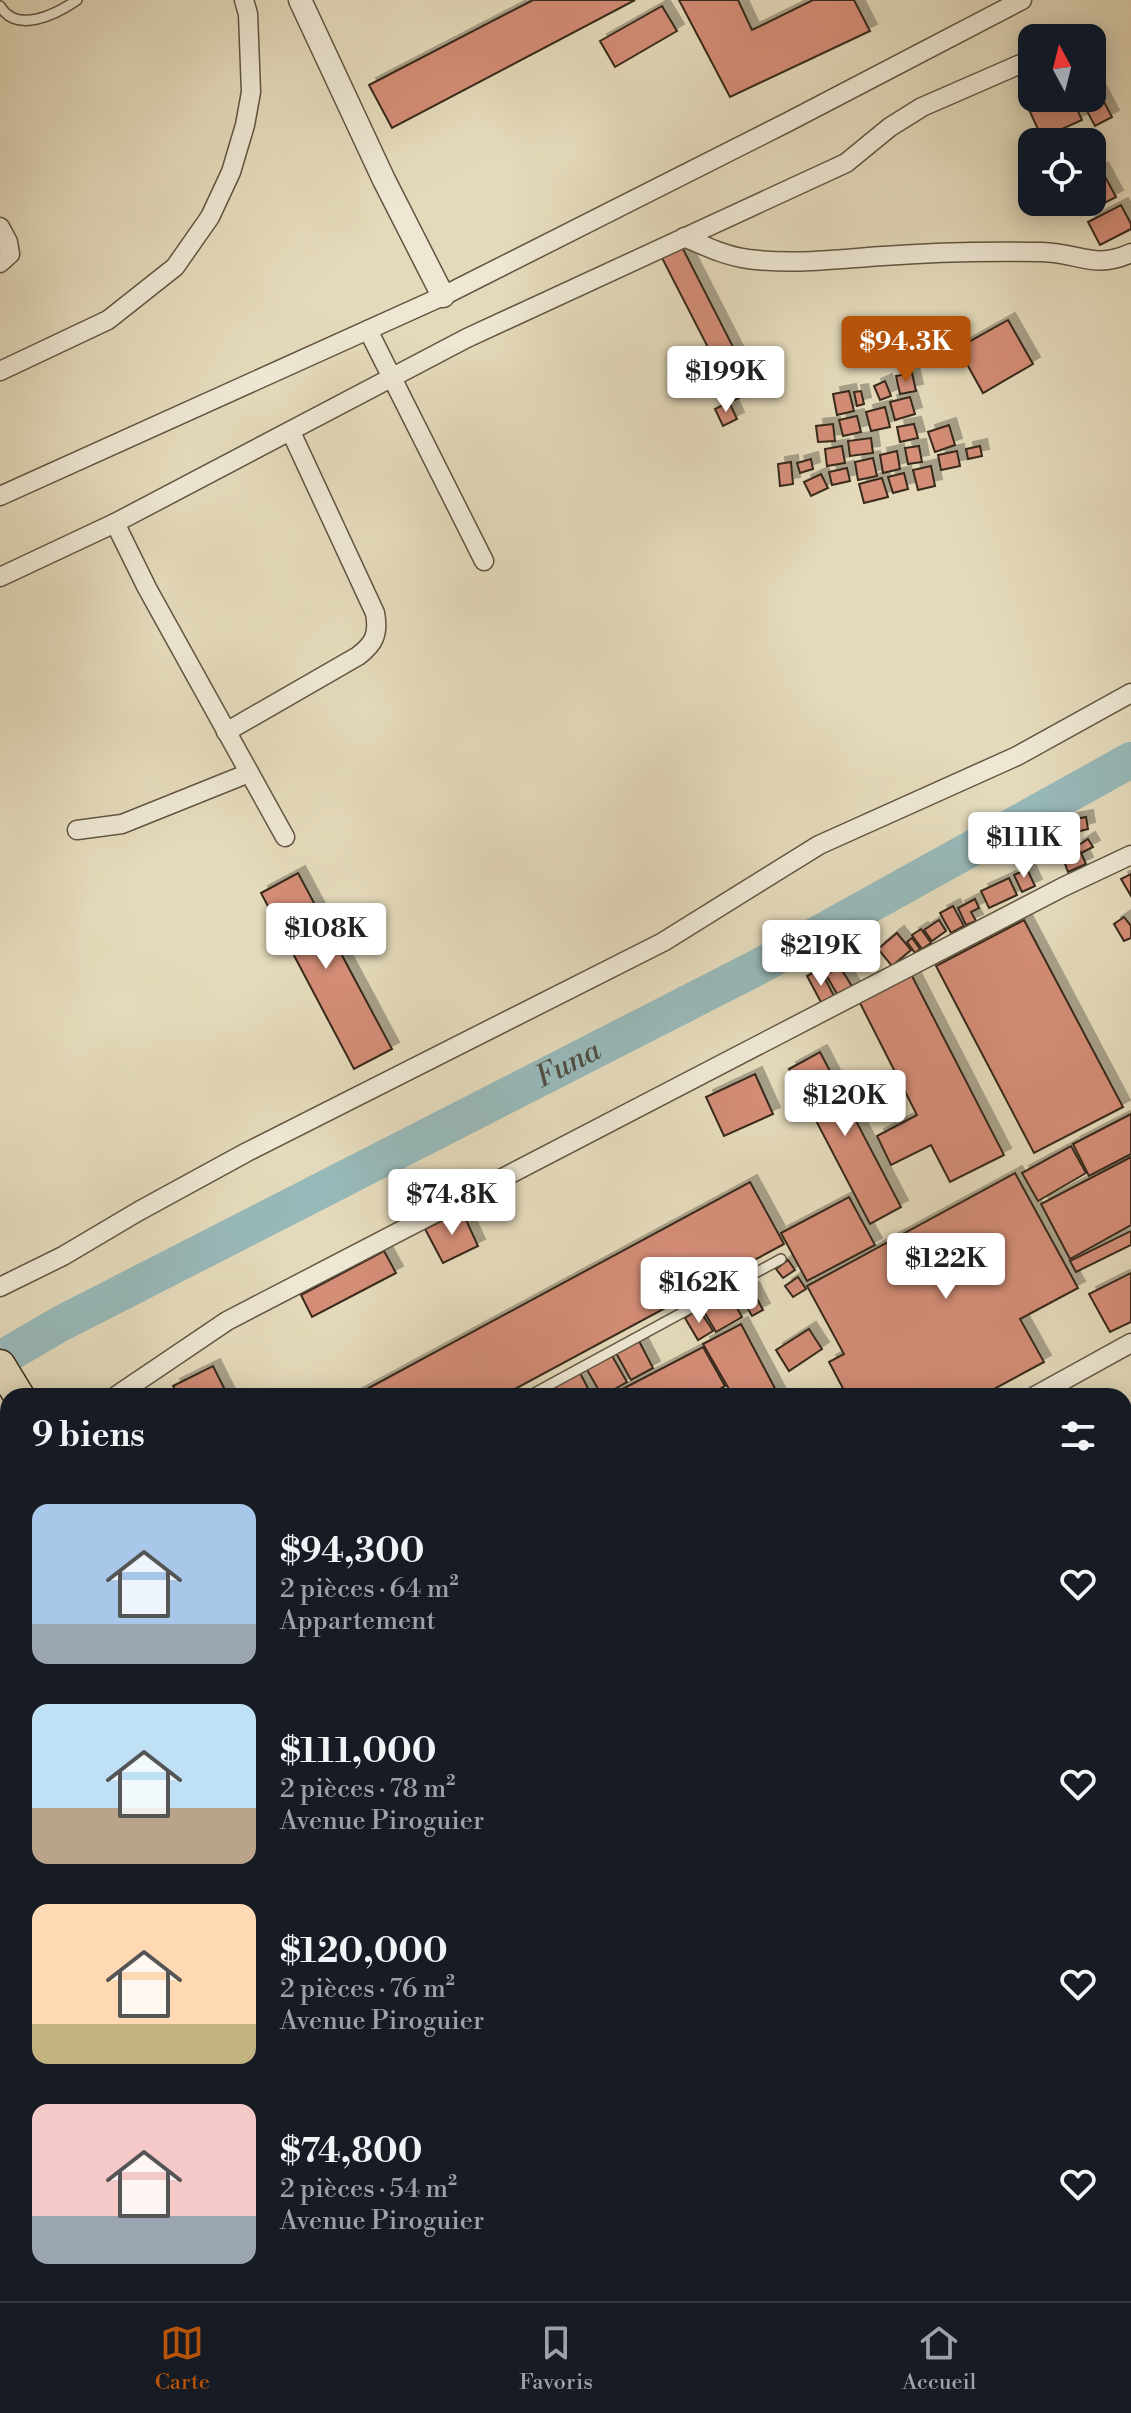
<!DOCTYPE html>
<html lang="fr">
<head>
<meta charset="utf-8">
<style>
	body { margin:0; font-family:"Libre Bodoni",serif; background:#242831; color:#f1f3f6; height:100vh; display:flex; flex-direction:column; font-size:30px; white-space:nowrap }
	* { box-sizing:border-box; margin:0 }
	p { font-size:26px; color:#9ea1a6 }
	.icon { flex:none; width:44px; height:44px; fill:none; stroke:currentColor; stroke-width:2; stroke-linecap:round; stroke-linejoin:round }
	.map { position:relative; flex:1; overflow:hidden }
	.panel { position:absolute; left:0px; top:1388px; width:1132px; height:914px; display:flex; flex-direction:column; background:#171b24; border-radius:24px 24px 0 0; box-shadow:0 4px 20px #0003 }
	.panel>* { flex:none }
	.needle { width:52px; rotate:353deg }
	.fabs { position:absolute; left:1018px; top:24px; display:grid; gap:16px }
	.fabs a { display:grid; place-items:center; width:88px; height:88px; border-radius:16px; background:#171b24; box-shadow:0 4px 20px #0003; font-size:40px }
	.price { position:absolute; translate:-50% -68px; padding:0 18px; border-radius:8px; background:#fff; color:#222; font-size:26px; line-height:52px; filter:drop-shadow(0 2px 4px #0008) }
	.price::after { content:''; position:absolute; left:50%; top:48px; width:24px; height:18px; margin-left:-12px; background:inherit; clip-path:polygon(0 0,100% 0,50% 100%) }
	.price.selected { background:#b45309; color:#fff }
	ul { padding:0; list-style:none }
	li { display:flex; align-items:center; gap:24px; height:200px; padding:0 32px }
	li span { display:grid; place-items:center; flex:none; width:224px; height:160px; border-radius:16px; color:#555 }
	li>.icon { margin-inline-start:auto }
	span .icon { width:96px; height:96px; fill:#fffc; stroke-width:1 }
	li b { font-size:34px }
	h2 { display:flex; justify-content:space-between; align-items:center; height:96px; padding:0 32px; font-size:34px }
	.tab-bar { display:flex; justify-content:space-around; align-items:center; height:112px; border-top:2px solid #363941; background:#171b24; font-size:22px; color:#9ea1a6 }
	.tab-bar a { display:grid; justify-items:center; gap:4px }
	.tab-bar .selected { color:#b45309 }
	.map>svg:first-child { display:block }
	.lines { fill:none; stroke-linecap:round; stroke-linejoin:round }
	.river { stroke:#98b9b9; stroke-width:36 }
	.building { fill:#d48d77; stroke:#37291a; stroke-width:2; filter:url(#shadow) }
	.service-casing { stroke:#625542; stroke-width:12 }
	.minor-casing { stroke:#625542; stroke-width:21 }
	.tertiary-casing { stroke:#625542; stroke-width:25 }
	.primary-casing { stroke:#37291a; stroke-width:33 }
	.service { stroke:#ede7d3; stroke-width:9 }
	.minor { stroke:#ede7d3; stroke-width:18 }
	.tertiary { stroke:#ede7d3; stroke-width:22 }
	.primary { stroke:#e4dabb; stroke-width:30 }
	.rail { stroke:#37291a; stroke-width:6; stroke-dasharray:14 14; stroke-linecap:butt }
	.labels { text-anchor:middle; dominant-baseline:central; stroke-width:8; stroke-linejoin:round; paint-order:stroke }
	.water-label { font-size:30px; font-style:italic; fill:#4f4d42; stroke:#ede7d3 }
</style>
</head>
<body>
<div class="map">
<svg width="1131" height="2301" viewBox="0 0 1131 2301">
	<defs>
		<filter id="shadow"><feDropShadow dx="7" dy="-7" stdDeviation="0" flood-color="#0004"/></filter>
	</defs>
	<rect width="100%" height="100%" fill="#e4dabb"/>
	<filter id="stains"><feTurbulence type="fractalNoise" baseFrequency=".0025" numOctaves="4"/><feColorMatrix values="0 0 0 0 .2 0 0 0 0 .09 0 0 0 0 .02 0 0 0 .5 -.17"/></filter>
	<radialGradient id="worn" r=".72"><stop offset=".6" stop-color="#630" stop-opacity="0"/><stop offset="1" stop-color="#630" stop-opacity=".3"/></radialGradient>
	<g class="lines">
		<path class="river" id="s1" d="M0,1359L60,1324L760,966L1131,760"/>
	</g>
	<g class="building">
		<path d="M533,0H635L392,128L369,85Z"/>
		<path d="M679,0H738L752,30L813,0H854L870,31L730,97Z"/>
		<path d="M662,6L677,31L615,67L600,41Z"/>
		<path d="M1093,81L1112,117L1095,126L1080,98H1092Z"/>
		<path d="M1032,97L1072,98L1082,120L1042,138L1025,101Z"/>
		<path d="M1101,169L1116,197L1081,215L1074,202H1092V174Z"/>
		<path d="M1121,205L1131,224V229L1100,245L1088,222Z"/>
		<path d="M681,245L755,390L735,400L661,256Z"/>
		<path d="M1008,320L1033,364L983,393L958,348Z"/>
		<path d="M912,373L916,391L900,394L896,376Z"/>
		<path d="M885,381L891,396L880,400L874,386Z"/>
		<path d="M849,391L854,411L837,415L833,394Z"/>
		<path d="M861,391L864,404L857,406L854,392Z"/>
		<path d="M910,397L915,414L895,420L890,402Z"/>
		<path d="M729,402L737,419L723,426L715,409Z"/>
		<path d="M885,407L890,427L871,431L866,412Z"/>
		<path d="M857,416L861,432L843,436L839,420Z"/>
		<path d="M833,424L835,441L818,442L816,426Z"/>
		<path d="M914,424L918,438L900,442L897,427Z"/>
		<path d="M949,425L955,445L935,452L928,432Z"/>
		<path d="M871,438L873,453L850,456L848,441Z"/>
		<path d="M842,446L845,463L827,466L825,449Z"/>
		<path d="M919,446L922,462L908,464L905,448Z"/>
		<path d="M980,446L982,456L968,459L966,449Z"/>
		<path d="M897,451L900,469L883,473L880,455Z"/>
		<path d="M957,451L960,466L941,470L938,455Z"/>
		<path d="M873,458L877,476L858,480L855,462Z"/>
		<path d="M811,459L813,469L800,473L797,463Z"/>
		<path d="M791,462L793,484L780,486L778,464Z"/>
		<path d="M931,466L935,486L918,490L913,470Z"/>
		<path d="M847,468L850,481L832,485L829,472Z"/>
		<path d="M904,473L908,489L893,493L888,477Z"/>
		<path d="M821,474L828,488L811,496L804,482Z"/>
		<path d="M882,478L888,497L864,503L859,484Z"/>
		<path d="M1086,817L1088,829L1069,834L1065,821Z"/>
		<path d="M1054,838L1057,844L1041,852L1036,847Z"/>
		<path d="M1088,839L1093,847L1081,853L1076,847Z"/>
		<path d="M1081,853L1086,864L1068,872L1064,861Z"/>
		<path d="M1027,869L1035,886L1022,892L1014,875Z"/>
		<path d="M298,873L392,1049L354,1069L261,893Z"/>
		<path d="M1131,874V896L1121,879Z"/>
		<path d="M1009,878L1017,895L989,908L981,891Z"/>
		<path d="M975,899L979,908L971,912L976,921L966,925L958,908Z"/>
		<path d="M953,906L964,926L951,933L940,913Z"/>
		<path d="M1124,917L1131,926V938L1124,941L1114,924Z"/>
		<path d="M939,920L946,931L932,941L924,930Z"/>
		<path d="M1024,920L1123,1107L1034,1153L936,966Z"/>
		<path d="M921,929L931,943L922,949L912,935Z"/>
		<path d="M897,933L911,950L892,966L878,949Z"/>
		<path d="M912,938L920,949L915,953L907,942Z"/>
		<path d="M840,967L853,988L839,997L826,975Z"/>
		<path d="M820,969L836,1000L823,1006L807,976Z"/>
		<path d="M911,974L1004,1155L950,1182L931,1145L891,1165L877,1136L917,1115L859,1001Z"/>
		<path d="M820,1052L901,1207L870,1224L789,1069Z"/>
		<path d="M755,1074L773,1114L724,1136L706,1097Z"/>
		<path d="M1131,1114V1154L1089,1176L1073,1144Z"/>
		<path d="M1071,1146L1086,1173L1038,1201L1022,1173Z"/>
		<path d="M1131,1157V1225L1070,1259L1041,1204Z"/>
		<path d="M1015,1173L1078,1288L1020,1319L1044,1362L981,1396H847L829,1362L844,1354L807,1286Z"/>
		<path d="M750,1182L784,1244L502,1396H354Z"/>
		<path d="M849,1197L875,1245L807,1281L781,1233Z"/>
		<path d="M462,1211L478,1246L443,1263L425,1229Z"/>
		<path d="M1131,1231V1245L1076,1272L1070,1261Z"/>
		<path d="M384,1251L396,1273L312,1317L301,1295Z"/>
		<path d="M788,1260L795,1270L783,1278L776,1269Z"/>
		<path d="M1131,1273V1322L1110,1332L1089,1294Z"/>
		<path d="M798,1277L806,1289L793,1297L785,1286Z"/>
		<path d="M752,1289L763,1310L752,1316L740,1295Z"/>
		<path d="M729,1293L742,1317L716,1332L702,1308Z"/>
		<path d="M699,1309L713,1331L698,1340L685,1318Z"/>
		<path d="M741,1324L779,1396H733L703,1344Z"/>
		<path d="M809,1329L822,1349L789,1371L776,1350Z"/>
		<path d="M639,1341L653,1368L631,1380L616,1353Z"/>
		<path d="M703,1347L725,1386L707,1396H609Z"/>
		<path d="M611,1354L627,1382L602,1396L586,1368Z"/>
		<path d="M213,1366L228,1396H179L173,1386Z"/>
		<path d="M580,1373L592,1396H560L555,1386Z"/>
		<path d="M1131,1612V1722L1124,1709V1616Z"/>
		<path d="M1131,1822V1973L1124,1978V1827Z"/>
		<path d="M1131,2121V2141L1124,2127V2124Z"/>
		<path d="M1124,2159L1131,2172V2188L1124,2192Z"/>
		<path d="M710,2294H728L731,2301H695Z"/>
		<path d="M920,2294H935L939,2301H908Z"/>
	</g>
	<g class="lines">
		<g class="service-casing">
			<g id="service">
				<path d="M0,6C17,34 55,15 77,0"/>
				<path d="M529,1396L781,1259"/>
			</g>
		</g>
		<g class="minor-casing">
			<g id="minor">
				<path d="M0,227L8,242L10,254L0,263"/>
				<path d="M684,237C705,246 725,256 748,259C793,265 837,259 883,256C935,252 990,251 1042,252C1080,253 1094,270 1131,253"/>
				<path d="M368,330L484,561"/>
				<path d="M0,371L108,320L175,267L210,217L231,172L245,125L251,92L248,14L244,0"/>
				<path d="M0,496L443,296L786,123L1022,0"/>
				<path d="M115,523L147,588L285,837"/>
				<path d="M0,577L115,523L467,338L846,163L890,127L922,107L1032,59"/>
				<path d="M226,732L358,656C374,644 379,634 375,613L291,432"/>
				<path d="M77,830L122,824L249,773"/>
				<path d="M0,1287L63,1256L139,1211L247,1152L663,942L819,845L1017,756L1131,693"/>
				<path d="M116,1396L227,1321L1063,887L1131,855"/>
				<path d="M1035,1396L1131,1343"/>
				<path d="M0,1713H1"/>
				<path d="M1124,1807L1131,1803"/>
				<path d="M0,2036L8,2063"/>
				<path d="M1124,2277L1131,2274"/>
				<path d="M70,2294L72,2301"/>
				<path d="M550,2301L555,2294"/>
				<path d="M1078,2301L1091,2294"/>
			</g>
		</g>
		<g class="tertiary-casing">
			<path id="tertiary" d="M300,0L384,180L443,296"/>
		</g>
		<g class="primary-casing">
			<g id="primary">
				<path d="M0,1365L19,1396"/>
				<path d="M491,2294L495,2301"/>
			</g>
		</g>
		<use href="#service" class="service"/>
		<use href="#minor" class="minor"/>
		<use href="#tertiary" class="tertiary"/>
		<use href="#primary" class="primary"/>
		<g class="rail">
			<path d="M0,1482L8,1497"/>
			<path d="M0,1508L8,1523"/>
			<path d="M397,2294L400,2301"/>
			<path d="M417,2294L421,2301"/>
			<path d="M438,2294L441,2301"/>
		</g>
	</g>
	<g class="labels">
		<g class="water-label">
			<text stroke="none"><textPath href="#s1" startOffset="640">Funa</textPath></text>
		</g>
	</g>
	<rect width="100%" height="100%" filter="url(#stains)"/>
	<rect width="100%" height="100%" fill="url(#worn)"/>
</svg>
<div class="fabs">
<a><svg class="needle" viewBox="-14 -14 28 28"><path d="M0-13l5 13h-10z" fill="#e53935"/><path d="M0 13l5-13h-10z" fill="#9ea1a6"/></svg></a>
<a><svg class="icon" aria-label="locate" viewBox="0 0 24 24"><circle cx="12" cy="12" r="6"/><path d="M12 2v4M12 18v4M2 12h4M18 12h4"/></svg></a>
</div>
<b class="price selected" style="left:906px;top:384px">$94.3K</b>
<b class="price" style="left:726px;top:414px">$199K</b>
<b class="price" style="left:1024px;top:880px">$111K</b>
<b class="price" style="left:326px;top:971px">$108K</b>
<b class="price" style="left:821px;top:988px">$219K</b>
<b class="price" style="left:845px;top:1138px">$120K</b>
<b class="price" style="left:452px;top:1237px">$74.8K</b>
<b class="price" style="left:946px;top:1301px">$122K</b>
<b class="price" style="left:699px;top:1325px">$162K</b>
<section class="panel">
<h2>9 biens<svg class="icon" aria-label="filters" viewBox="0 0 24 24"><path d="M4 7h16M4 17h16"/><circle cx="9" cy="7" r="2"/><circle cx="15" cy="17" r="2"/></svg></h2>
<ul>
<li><span style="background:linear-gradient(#a9c7e8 75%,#9aa5b1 0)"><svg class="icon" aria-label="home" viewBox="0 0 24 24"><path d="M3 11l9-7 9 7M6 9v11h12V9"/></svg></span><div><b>$94,300</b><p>2 pièces · 64 m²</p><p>Appartement</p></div><svg class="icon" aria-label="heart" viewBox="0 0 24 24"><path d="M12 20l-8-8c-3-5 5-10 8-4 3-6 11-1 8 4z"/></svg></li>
<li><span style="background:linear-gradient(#bfe0f5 65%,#b9a48a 0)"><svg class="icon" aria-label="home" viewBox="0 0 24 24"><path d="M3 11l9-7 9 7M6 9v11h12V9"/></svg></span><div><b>$111,000</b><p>2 pièces · 78 m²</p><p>Avenue Piroguier</p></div><svg class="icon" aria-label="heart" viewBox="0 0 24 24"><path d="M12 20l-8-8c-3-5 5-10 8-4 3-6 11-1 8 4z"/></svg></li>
<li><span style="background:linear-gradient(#ffd9b3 75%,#c2b280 0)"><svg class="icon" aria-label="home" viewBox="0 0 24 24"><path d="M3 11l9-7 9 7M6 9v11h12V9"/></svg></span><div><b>$120,000</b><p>2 pièces · 76 m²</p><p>Avenue Piroguier</p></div><svg class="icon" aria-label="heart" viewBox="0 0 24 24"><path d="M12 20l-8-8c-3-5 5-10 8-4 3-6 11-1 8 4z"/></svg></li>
<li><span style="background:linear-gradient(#f6c9c9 70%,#9aa5b1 0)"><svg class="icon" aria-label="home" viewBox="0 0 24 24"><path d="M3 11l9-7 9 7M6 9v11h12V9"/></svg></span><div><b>$74,800</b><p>2 pièces · 54 m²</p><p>Avenue Piroguier</p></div><svg class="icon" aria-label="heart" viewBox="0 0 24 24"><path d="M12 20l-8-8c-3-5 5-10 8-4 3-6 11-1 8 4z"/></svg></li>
</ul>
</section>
</div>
<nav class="tab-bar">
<a class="selected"><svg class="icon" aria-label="map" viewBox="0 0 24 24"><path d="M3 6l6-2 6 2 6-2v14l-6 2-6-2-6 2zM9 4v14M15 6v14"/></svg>Carte</a>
<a><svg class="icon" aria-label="saved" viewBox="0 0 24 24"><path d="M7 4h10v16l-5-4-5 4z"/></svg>Favoris</a>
<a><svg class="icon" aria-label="home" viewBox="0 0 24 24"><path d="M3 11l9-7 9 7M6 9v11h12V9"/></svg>Accueil</a>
</nav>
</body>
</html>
